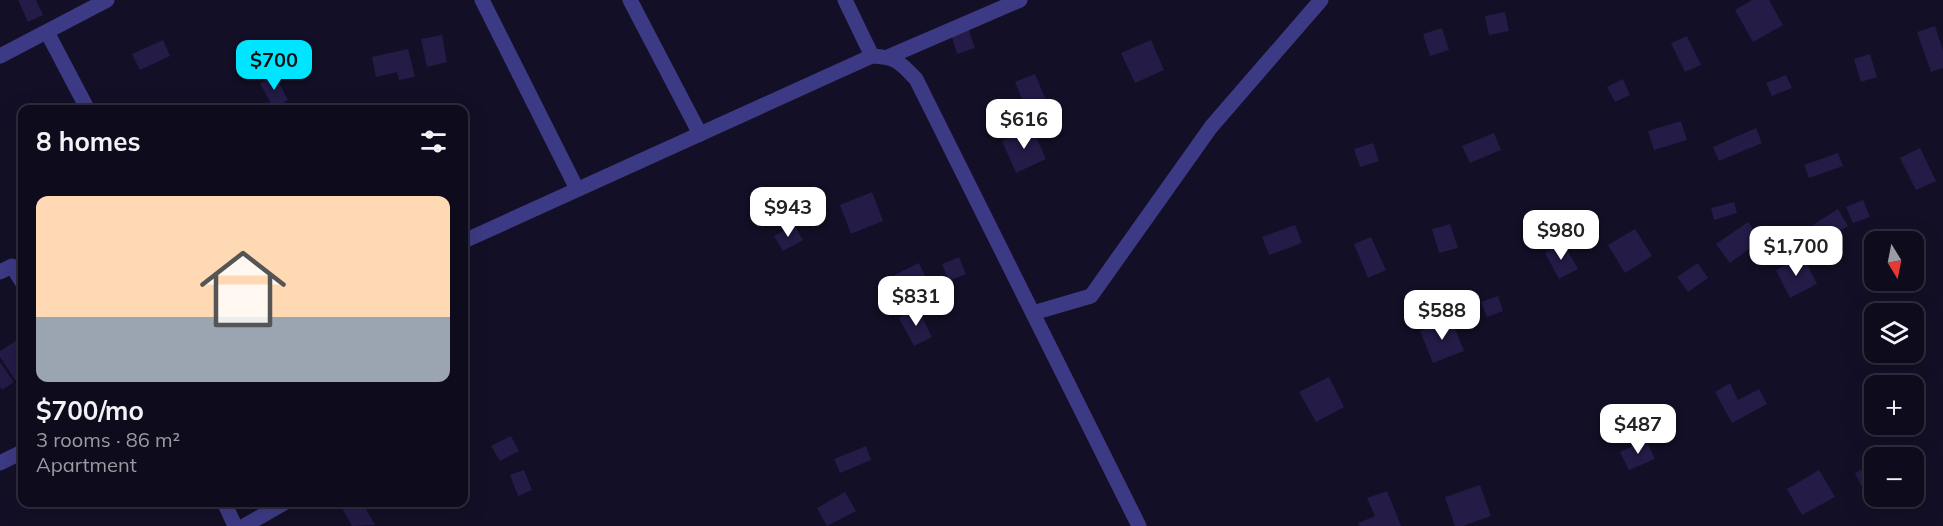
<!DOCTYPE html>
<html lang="en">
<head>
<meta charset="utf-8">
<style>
	body { margin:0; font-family:Mulish,sans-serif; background:#171425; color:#f1f3f6; height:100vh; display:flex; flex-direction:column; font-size:22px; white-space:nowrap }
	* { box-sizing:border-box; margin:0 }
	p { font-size:20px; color:#9b9ba3 }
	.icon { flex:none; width:33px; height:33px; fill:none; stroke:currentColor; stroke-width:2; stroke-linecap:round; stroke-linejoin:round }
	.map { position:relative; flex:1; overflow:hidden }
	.sheet { position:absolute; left:18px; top:105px; width:450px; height:402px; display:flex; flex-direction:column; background:#0e0b1c; border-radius:12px; box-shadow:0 6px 24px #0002,0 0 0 2px #2e2b3b }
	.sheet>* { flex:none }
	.needle { width:39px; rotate:170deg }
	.tools { position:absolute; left:1864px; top:231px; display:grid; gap:12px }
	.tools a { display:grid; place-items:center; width:60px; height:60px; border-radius:12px; background:#0e0b1c; box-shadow:0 6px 24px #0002,0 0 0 2px #2e2b3b; font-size:30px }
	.price { position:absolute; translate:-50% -51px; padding:0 14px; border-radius:12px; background:#fff; color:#222; font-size:20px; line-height:39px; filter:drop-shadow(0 2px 3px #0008) }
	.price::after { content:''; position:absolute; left:50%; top:36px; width:18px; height:14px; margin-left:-9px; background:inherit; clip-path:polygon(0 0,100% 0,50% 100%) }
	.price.selected { background:#00e5ff; color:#111 }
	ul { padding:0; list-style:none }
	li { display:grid; align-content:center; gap:12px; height:318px; padding:0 18px }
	li span { display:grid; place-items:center; height:186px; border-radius:12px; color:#555 }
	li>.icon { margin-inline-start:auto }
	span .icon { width:108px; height:108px; fill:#fffc; stroke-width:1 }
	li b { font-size:26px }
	h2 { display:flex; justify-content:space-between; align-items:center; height:72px; padding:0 18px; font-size:26px }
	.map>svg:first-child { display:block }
	.building { fill:#241b47 }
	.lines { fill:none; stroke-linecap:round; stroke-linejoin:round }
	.minor { stroke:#3d3a85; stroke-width:15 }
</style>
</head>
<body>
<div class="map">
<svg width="1943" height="526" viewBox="0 0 1943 526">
	<rect width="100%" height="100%" fill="#130f26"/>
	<g class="building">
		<path d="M18,0H36L43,15L28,22Z"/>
		<path d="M1752,0H1769L1783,25L1753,42L1735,10Z"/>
		<path d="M1505,12L1509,31L1489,35L1485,16Z"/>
		<path d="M1935,26L1943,50V68L1931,72L1917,32Z"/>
		<path d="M968,28L975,48L957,54L951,34Z"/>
		<path d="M1442,28L1449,50L1430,56L1423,34Z"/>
		<path d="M442,35L447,62L427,67L421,39Z"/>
		<path d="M1687,36L1701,65L1685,72L1671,43Z"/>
		<path d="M163,40L170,56L140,70L132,54Z"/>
		<path d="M1151,40L1164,70L1135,83L1121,53Z"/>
		<path d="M408,49L415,77L399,80L397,72L376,77L372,57Z"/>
		<path d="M1870,54L1877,77L1861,82L1854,59Z"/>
		<path d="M1035,74L1048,105L1028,114L1015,82Z"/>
		<path d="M275,75L288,100L273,108L260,83Z"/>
		<path d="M1786,75L1792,88L1772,96L1766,83Z"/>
		<path d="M1623,79L1630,95L1615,102L1607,87Z"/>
		<path d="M1681,121L1687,140L1654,150L1648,131Z"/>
		<path d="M1032,128L1046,159L1016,173L1002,141Z"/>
		<path d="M1756,128L1762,143L1719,161L1713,147Z"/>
		<path d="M1494,133L1501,150L1470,163L1462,146Z"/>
		<path d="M1373,143L1379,161L1360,167L1354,149Z"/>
		<path d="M1920,148L1936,181L1916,190L1900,158Z"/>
		<path d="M1838,153L1843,166L1809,178L1804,165Z"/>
		<path d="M872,192L883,221L851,234L840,205Z"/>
		<path d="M1863,200L1870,217L1853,223L1846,207Z"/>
		<path d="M1734,202L1737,213L1714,220L1711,208Z"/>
		<path d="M1838,209L1848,226L1818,244L1808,228Z"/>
		<path d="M1748,222L1761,240L1730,263L1716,244Z"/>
		<path d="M1450,224L1458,248L1439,253L1432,229Z"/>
		<path d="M794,225L803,240L783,251L774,236Z"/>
		<path d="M1295,225L1302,243L1269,255L1262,237Z"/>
		<path d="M1635,229L1652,256L1625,273L1608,245Z"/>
		<path d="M1371,237L1386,270L1368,278L1354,244Z"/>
		<path d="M1563,243L1578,269L1559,279L1545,253Z"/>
		<path d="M1803,256L1817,284L1790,298L1776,270Z"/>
		<path d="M959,257L966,274L949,281L942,264Z"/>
		<path d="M919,263L935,296L902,312L886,279Z"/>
		<path d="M1698,263L1708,278L1688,292L1677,277Z"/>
		<path d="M1498,296L1503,311L1487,317L1481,302Z"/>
		<path d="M917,308L932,337L914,346L899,318Z"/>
		<path d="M1451,319L1464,351L1433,363L1420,331Z"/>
		<path d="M22,337V376L15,380L0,357V351Z"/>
		<path d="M0,362L14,382L2,390L0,387Z"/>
		<path d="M1329,377L1344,407L1316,422L1299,392Z"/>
		<path d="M1730,383L1738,400L1759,389L1767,404L1732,423L1715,392Z"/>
		<path d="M511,436L519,451L500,461L491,446Z"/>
		<path d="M1646,440L1655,459L1629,470L1620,452Z"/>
		<path d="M866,446L871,460L840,473L834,459Z"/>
		<path d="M1875,463V479L1861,486L1855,473Z"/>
		<path d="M524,470L532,490L518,496L510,475Z"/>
		<path d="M1819,470L1835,497L1802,515L1787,489Z"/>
		<path d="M1480,485L1491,516L1463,526H1455L1445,497Z"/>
		<path d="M1387,491L1401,526H1360L1358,523L1375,516L1367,498Z"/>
		<path d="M845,492L856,511L827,526L817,508Z"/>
		<path d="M344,502H362L375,525L352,526L340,505Z"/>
	</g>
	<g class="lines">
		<g class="minor">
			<path d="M482,0L577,189"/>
			<path d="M630,0L700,134"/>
			<path d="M845,0L872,56"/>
			<path d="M47,32L88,110"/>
			<path d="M0,56L107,0"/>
			<path d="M888,57L1020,0"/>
			<path d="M464,241L872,56C896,57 900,62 916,79L1139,526"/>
			<path d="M0,272L12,266L22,282"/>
			<path d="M1033,313L1091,296L1211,127L1321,0"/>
			<path d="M0,463L22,452"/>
			<path d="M224,502L235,526"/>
			<path d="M244,526L286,502"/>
		</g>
	</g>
</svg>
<div class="tools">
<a><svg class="needle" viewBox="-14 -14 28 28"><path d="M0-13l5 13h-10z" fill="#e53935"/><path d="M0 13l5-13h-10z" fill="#9b9ba3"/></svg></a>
<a><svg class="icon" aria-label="layers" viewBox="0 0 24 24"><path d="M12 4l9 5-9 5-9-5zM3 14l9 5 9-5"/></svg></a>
<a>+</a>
<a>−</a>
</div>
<b class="price selected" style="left:274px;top:91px">$700</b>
<b class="price" style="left:1024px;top:150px">$616</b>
<b class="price" style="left:788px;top:238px">$943</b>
<b class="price" style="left:1561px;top:261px">$980</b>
<b class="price" style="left:1796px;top:277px">$1,700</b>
<b class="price" style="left:916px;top:327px">$831</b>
<b class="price" style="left:1442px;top:341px">$588</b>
<b class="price" style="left:1638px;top:455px">$487</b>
<section class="sheet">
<h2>8 homes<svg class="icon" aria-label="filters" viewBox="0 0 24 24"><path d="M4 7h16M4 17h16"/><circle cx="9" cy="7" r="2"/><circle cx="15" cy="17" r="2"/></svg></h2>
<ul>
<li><span style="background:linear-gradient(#ffd9b3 65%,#9aa5b1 0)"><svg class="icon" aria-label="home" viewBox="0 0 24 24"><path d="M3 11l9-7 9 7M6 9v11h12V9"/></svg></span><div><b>$700/mo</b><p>3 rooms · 86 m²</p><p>Apartment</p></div></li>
</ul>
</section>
</div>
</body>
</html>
